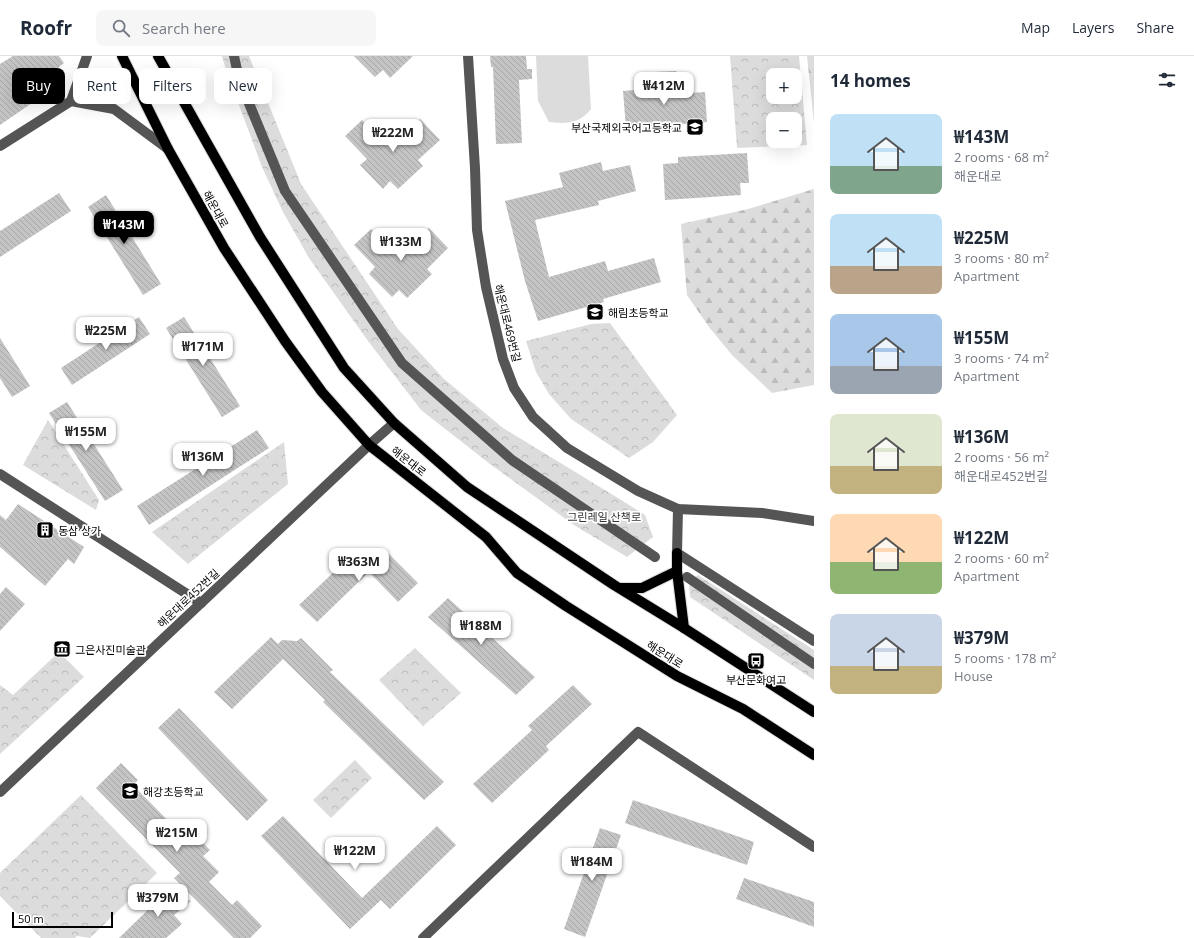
<!DOCTYPE html>
<html lang="en">
<head>
<meta charset="utf-8">
<style>
	body { margin:0; font-family:"Open Sans","Noto Sans KR",sans-serif; background:#f6f6f7; color:#1f2937; height:100vh; display:flex; flex-direction:column; font-size:15px; white-space:nowrap }
	* { box-sizing:border-box; margin:0 }
	p { font-size:13px; color:#747a83 }
	.icon { flex:none; width:22px; height:22px; fill:none; stroke:currentColor; stroke-width:2; stroke-linecap:round; stroke-linejoin:round }
	.map { position:relative; flex:1; overflow:hidden }
	.sheet { display:flex; flex-direction:column; background:#fff; width:380px }
	.sheet>* { flex:none }
	.top-card { position:absolute; left:12px; top:12px; width:380px; height:36px; display:flex; gap:8px }
	.controls { position:absolute; left:766px; top:12px; display:grid; gap:8px }
	.controls a { display:grid; place-items:center; width:36px; height:36px; border-radius:8px; background:#fff; box-shadow:0 4px 16px #0002; font-size:20px }
	.scale { position:absolute; left:12px; bottom:10px; width:101px; box-sizing:border-box; padding-left:4px; border:2px solid #000; border-top:0; font-size:11px; line-height:14px; white-space:nowrap; color:#000; -webkit-text-stroke:3px #fff; paint-order:stroke }
	.price { position:absolute; translate:-50% -34px; padding:0 9px; border-radius:8px; background:#fff; color:#222; font-size:13px; line-height:26px; filter:drop-shadow(0 1px 2px #0008) }
	.price::after { content:''; position:absolute; left:50%; top:24px; width:12px; height:9px; margin-left:-6px; background:inherit; clip-path:polygon(0 0,100% 0,50% 100%) }
	.price.on { background:#000; color:#fff }
	ul { padding:0; list-style:none }
	li { display:flex; align-items:center; gap:12px; height:100px; padding:0 16px }
	li span { display:grid; place-items:center; flex:none; width:112px; height:80px; border-radius:8px; color:#555 }
	li>.icon { margin-inline-start:auto }
	span .icon { width:48px; height:48px; fill:#fffc; stroke-width:1 }
	li b { font-size:17px }
	h2 { display:flex; justify-content:space-between; align-items:center; height:48px; padding:0 16px; font-size:17px }
	.pill { padding:0 14px; border-radius:8px; background:#fff; box-shadow:0 4px 16px #0002; font-size:14px; line-height:36px }
	.pill.on { background:#000; color:#fff }
	header { display:flex; align-items:center; gap:24px; box-sizing:border-box; height:56px; padding:0 20px; background:#fff; border-bottom:1px solid #e0e1e3 }
	header strong { font-size:19px }
	nav { display:flex; gap:22px; margin-inline-start:auto; font-size:14px }
	.search { width:280px; height:36px; background:#f6f6f7; display:flex; align-items:center; gap:10px; box-sizing:border-box; padding:0 14px; border-radius:8px; color:#747a83; font-size:15px }
	main { display:flex; flex:1; min-height:0 }
	.map>svg:first-child { display:block }
	.forest { fill:url(#forest-firs) }
	.park { fill:url(#park-crowns); fill-rule:evenodd }
	.pitch { fill:#dcdcdc }
	.building { fill:url(#building-back-hatch) }
	.lines { fill:none; stroke-linecap:round; stroke-linejoin:round }
	.major-casing { stroke:#dbdbdb; stroke-width:12 }
	.minor { stroke:#555; stroke-width:10 }
	.major { stroke:#000; stroke-width:10 }
	.labels { text-anchor:middle; dominant-baseline:central; stroke-width:3.5; stroke-linejoin:round; paint-order:stroke }
	.poi-label { font-size:11px; fill:#000; stroke:#fff; text-anchor:start }
	.street-label { font-size:11px; fill:#000; stroke:#fff }
	.park-label { font-size:11px; fill:#333; stroke:#fff }
</style>
</head>
<body>
<header>
<strong>Roofr</strong>
<div class="search"><svg class="icon" aria-label="search" viewBox="0 0 24 24"><circle cx="10" cy="10" r="6"/><path d="M15 15l6 6"/></svg>Search here</div>
<nav><a>Map</a><a>Layers</a><a>Share</a></nav>
</header>
<main>
<div class="map">
<svg width="814" height="882" viewBox="0 0 814 882">
	<defs>
		<pattern id="forest-firs" width="22" height="20" patternUnits="userSpaceOnUse"><rect width="22" height="20" fill="#dcdcdc"/><path d="M5 1l3.5 6h-7zM16 11l3.5 6h-7z" fill="#bbb"/></pattern>
		<pattern id="park-crowns" width="20" height="18" patternUnits="userSpaceOnUse"><rect width="20" height="18" fill="#dcdcdc"/><path d="M2 6a3 3 0 1 1 6 0M12 15a3 3 0 1 1 6 0" fill="none" stroke="#bbb"/></pattern>
		<pattern id="building-back-hatch" width="6" height="6" patternUnits="userSpaceOnUse"><rect width="6" height="6" fill="#c4c4c4"/><path d="M-1 5l2 2M0 0l6 6M5-1l2 2" fill="none" stroke="#a7a7a7"/></pattern>
	</defs>
	<rect width="100%" height="100%" fill="#fff"/>
	<g class="forest">
		<path d="M807,0H814V67Z"/>
		<path d="M814,133V329L772,337L732,299L709,271L687,239L681,168L748,153Z"/>
	</g>
	<g class="park">
		<path d="M222,0H249L301,128L398,273L444,323L503,372L618,442L645,459L653,481L627,501L574,469L490,408L421,354L368,285L309,202L283,156L262,111L226,14Z"/>
		<path d="M730,0H799L807,89L737,92ZM773,19H795V41H773ZM773,63H795V85H773Z"/>
		<path d="M610,267L677,359L653,386L629,402L571,363L549,338L536,316L526,285L591,268Z"/>
		<path d="M48,364L99,444L96,454L23,409Z"/>
		<path d="M284,386L288,428L188,508L152,476Z"/>
		<path d="M698,519L814,594V624L690,541L689,526Z"/>
		<path d="M415,592L461,637L423,670L379,624Z"/>
		<path d="M59,596L84,621L0,698V629L13,639Z"/>
		<path d="M355,704L372,722L331,762L313,744Z"/>
		<path d="M81,739L157,817L90,882L77,880L75,882H41L0,840V817Z"/>
	</g>
	<path class="pitch" d="M536,0H588L591,53C579,68 567,68 549,66L538,45Z"/>
	<g class="building">
		<path d="M13,0H59L64,7L54,15L61,27L0,69V8Z"/>
		<path d="M354,0H413L390,22L383,14L375,21Z"/>
		<path d="M490,0H526L527,13H532V23L519,24L522,87L496,88L493,11H491Z"/>
		<path d="M676,15L677,38L705,36L707,66L681,68V75L657,77V70L626,72L623,35L655,32L654,16Z"/>
		<path d="M420,63L440,84L418,104L423,110L398,133L390,125L383,133L360,109L367,103L345,80L362,64L390,92Z"/>
		<path d="M747,97L749,127H740L741,139L665,144L663,108L678,107V101Z"/>
		<path d="M601,106L603,115L630,109L636,135L598,145L599,149L535,164L549,221L605,205L608,215L654,202L661,226L603,243L604,246L538,265L525,225L505,145L563,131L559,117Z"/>
		<path d="M59,137L71,155L0,201V175Z"/>
		<path d="M106,139L161,228L143,239L88,151Z"/>
		<path d="M429,172L448,192L427,213L432,218L407,242L399,234L392,241L369,218L375,211L354,189L371,173L398,201Z"/>
		<path d="M139,261L150,278L72,329L61,312Z"/>
		<path d="M184,261L240,350L222,361L166,272Z"/>
		<path d="M0,282L30,330L12,341L0,322Z"/>
		<path d="M67,346L123,434L105,445L49,357Z"/>
		<path d="M257,374L269,392L149,469L137,450Z"/>
		<path d="M18,448L84,491L74,508L68,503L45,530L0,491V459L6,464Z"/>
		<path d="M356,495L363,501L367,497L383,498L386,495L418,527L398,546L369,516L317,566L299,549Z"/>
		<path d="M6,531L25,548L0,575V538Z"/>
		<path d="M448,542L535,621L516,639L428,561Z"/>
		<path d="M271,581L278,588L282,584L297,585L301,582L333,614L330,616L444,726L424,744L323,646L325,644L283,603L232,653L214,636Z"/>
		<path d="M573,629L592,648L546,690L549,694L492,747L473,728L532,674L528,670Z"/>
		<path d="M179,652L268,744L247,765L158,672Z"/>
		<path d="M121,707L138,724L133,729L186,783L193,777L210,794L203,800L219,816L209,826L232,849L237,844L262,870L250,882H234L174,822L180,817L96,732Z"/>
		<path d="M633,744L754,786L747,809L625,767Z"/>
		<path d="M283,760L362,842L437,770L456,789L390,853L381,844L350,873L261,780Z"/>
		<path d="M600,772L621,779L585,881L564,873Z"/>
		<path d="M744,822L814,846V871L736,843Z"/>
		<path d="M159,834L191,845L174,859L182,868L166,882H119L158,844L157,841Z"/>
	</g>
	<g class="lines">
		<g class="major-casing">
			<g id="major">
				<path d="M122,0L168,93L224,192L285,285L322,336L369,389L486,481L517,517L566,550L677,620L743,653L814,699"/>
				<path d="M158,0L260,181L344,312L394,367L467,431L614,529L684,572L814,656"/>
				<path d="M677,497V515L684,572"/>
				<path d="M620,532H642L677,515"/>
			</g>
		</g>
		<g class="minor">
			<path d="M234,0L239,23L285,135L402,307L512,404L655,501"/>
			<path d="M468,0L475,112L477,174L486,231L503,303L514,332L533,361L567,392L638,435L678,453L762,457L814,465"/>
			<path d="M71,45L114,53L168,93"/>
			<path d="M0,90L71,45L87,0"/>
			<path d="M0,418L201,547"/>
			<path d="M678,453L677,497L814,585"/>
			<path d="M687,521L814,608"/>
			<path d="M0,736L369,389L394,367"/>
			<path d="M423,882L638,676L814,791"/>
		</g>
		<use href="#major" class="major"/>
	</g>
	<defs>
		<g id="school-square" transform="scale(0.9)"><rect x="-9" y="-9" width="18" height="18" rx="4" fill="#000" stroke="#fff"/><path d="M0-5L7-2L0 1L-7-2ZM-4 1L0 2.5L4 1V4Q0 6-4 4Z" fill="#fff"/></g>
		<g id="building-square" transform="scale(0.9)"><rect x="-9" y="-9" width="18" height="18" rx="4" fill="#000" stroke="#fff"/><path d="M-4-6H4V6H1V3H-1V6H-4ZM-2.5-4.3h1.7v1.8h-1.7ZM.8-4.3h1.7v1.8H.8ZM-2.5-1h1.7V.8h-1.7ZM.8-1h1.7V.8H.8Z" fill="#fff"/></g>
		<g id="museum-square" transform="scale(0.9)"><rect x="-9" y="-9" width="18" height="18" rx="4" fill="#000" stroke="#fff"/><path d="M0-6L6-3V-2H-6V-3ZM-5-1h2V3h-2ZM-1-1h2V3h-2ZM3-1h2V3H3ZM-6 4H6V6H-6Z" fill="#fff"/></g>
		<g id="bus-square" transform="scale(0.9)"><rect x="-9" y="-9" width="18" height="18" rx="4" fill="#000" stroke="#fff"/><path d="M-5-6H5V4H4V6H2V4H-2V6H-4V4H-5ZM-3.5-4V0h7V-4ZM-3.5 1.2v1.5H-2V1.2ZM2 1.2v1.5H3.5V1.2Z" fill="#fff"/></g>
	</defs>
	<g fill-rule="evenodd">
		<use href="#school-square" x="695" y="71"/>
		<use href="#school-square" x="595" y="256"/>
		<use href="#building-square" x="45" y="474"/>
		<use href="#museum-square" x="62" y="593"/>
		<use href="#bus-square" x="756" y="605"/>
		<use href="#school-square" x="130" y="735"/>
	</g>
	<g class="labels">
		<g class="poi-label">
			<text x="682" y="71" text-anchor="end">부산국제외국어고등학교</text>
			<text x="608" y="256">해림초등학교</text>
			<text x="58" y="474">동삼 상가</text>
			<text x="75" y="593">그은사진미술관</text>
			<text x="756" y="623" text-anchor="middle">부산문화여고</text>
			<text x="143" y="735">해강초등학교</text>
		</g>
		<g class="street-label">
			<text transform="translate(216 153) rotate(61)">해운대로</text>
			<text transform="translate(508 267) rotate(76)">해운대로469번길</text>
			<text transform="translate(409 405) rotate(38)">해운대로</text>
			<text transform="translate(188 542) rotate(-43)">해운대로452번길</text>
			<text transform="translate(665 598) rotate(32)">해운대로</text>
		</g>
		<g class="park-label">
			<text x="604" y="460">그린레일 산책로</text>
		</g>
	</g>
</svg>
<div class="controls">
<a>+</a>
<a>−</a>
</div>
<div class="scale">50 m</div>
<b class="price" style="left:664px;top:50px">₩412M</b>
<b class="price" style="left:393px;top:97px">₩222M</b>
<b class="price on" style="left:124px;top:189px">₩143M</b>
<b class="price" style="left:401px;top:206px">₩133M</b>
<b class="price" style="left:106px;top:295px">₩225M</b>
<b class="price" style="left:203px;top:311px">₩171M</b>
<b class="price" style="left:86px;top:396px">₩155M</b>
<b class="price" style="left:203px;top:421px">₩136M</b>
<b class="price" style="left:359px;top:526px">₩363M</b>
<b class="price" style="left:481px;top:590px">₩188M</b>
<b class="price" style="left:177px;top:797px">₩215M</b>
<b class="price" style="left:355px;top:815px">₩122M</b>
<b class="price" style="left:592px;top:826px">₩184M</b>
<b class="price" style="left:158px;top:862px">₩379M</b>
<div class="top-card">
<a class="pill on">Buy</a>
<a class="pill">Rent</a>
<a class="pill">Filters</a>
<a class="pill">New</a>
</div>
</div>
<section class="sheet">
<h2>14 homes<svg class="icon" aria-label="filters" viewBox="0 0 24 24"><path d="M4 7h16M4 17h16"/><circle cx="9" cy="7" r="2"/><circle cx="15" cy="17" r="2"/></svg></h2>
<ul>
<li><span style="background:linear-gradient(#bfe0f5 65%,#7fa58c 0)"><svg class="icon" aria-label="home" viewBox="0 0 24 24"><path d="M3 11l9-7 9 7M6 9v11h12V9"/></svg></span><div><b>₩143M</b><p>2 rooms · 68 m²</p><p>해운대로</p></div></li>
<li><span style="background:linear-gradient(#bfe0f5 65%,#b9a48a 0)"><svg class="icon" aria-label="home" viewBox="0 0 24 24"><path d="M3 11l9-7 9 7M6 9v11h12V9"/></svg></span><div><b>₩225M</b><p>3 rooms · 80 m²</p><p>Apartment</p></div></li>
<li><span style="background:linear-gradient(#a9c7e8 65%,#9aa5b1 0)"><svg class="icon" aria-label="home" viewBox="0 0 24 24"><path d="M3 11l9-7 9 7M6 9v11h12V9"/></svg></span><div><b>₩155M</b><p>3 rooms · 74 m²</p><p>Apartment</p></div></li>
<li><span style="background:linear-gradient(#dfe7d0 65%,#c2b280 0)"><svg class="icon" aria-label="home" viewBox="0 0 24 24"><path d="M3 11l9-7 9 7M6 9v11h12V9"/></svg></span><div><b>₩136M</b><p>2 rooms · 56 m²</p><p>해운대로452번길</p></div></li>
<li><span style="background:linear-gradient(#ffd9b3 60%,#8fb573 0)"><svg class="icon" aria-label="home" viewBox="0 0 24 24"><path d="M3 11l9-7 9 7M6 9v11h12V9"/></svg></span><div><b>₩122M</b><p>2 rooms · 60 m²</p><p>Apartment</p></div></li>
<li><span style="background:linear-gradient(#c9d6e8 65%,#c2b280 0)"><svg class="icon" aria-label="home" viewBox="0 0 24 24"><path d="M3 11l9-7 9 7M6 9v11h12V9"/></svg></span><div><b>₩379M</b><p>5 rooms · 178 m²</p><p>House</p></div></li>
</ul>
</section>
</main>
</body>
</html>
